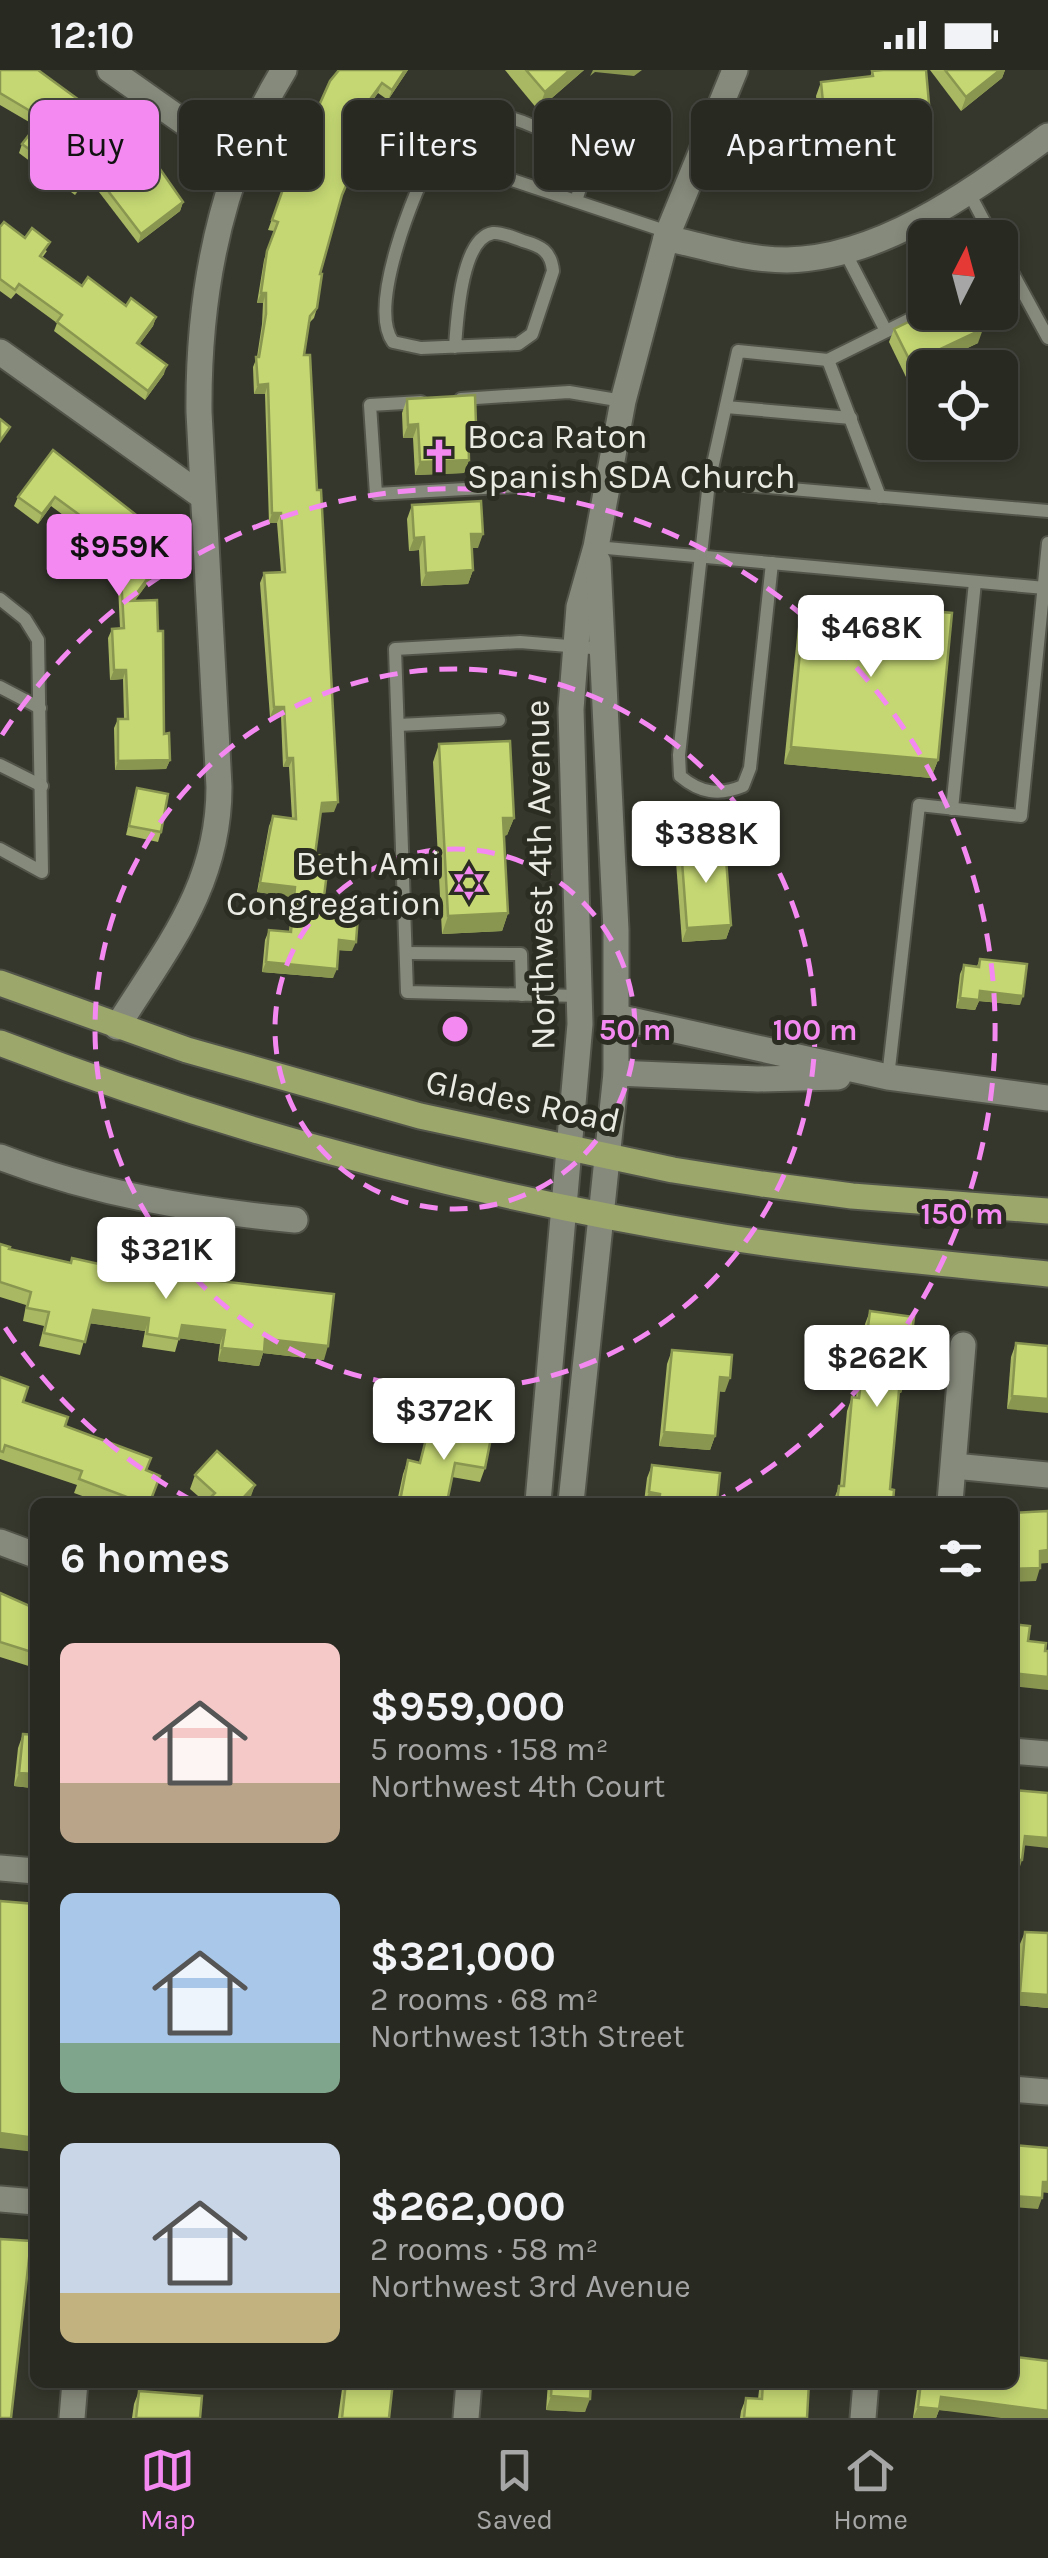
<!DOCTYPE html>
<html lang="en">
<head>
<meta charset="utf-8">
<style>
	body { margin:0; font-family:Karla,sans-serif; background:#34352e; color:#f1f3f6; height:100vh; display:flex; flex-direction:column; font-size:38px; white-space:nowrap }
	* { box-sizing:border-box; margin:0 }
	p { font-size:32px; color:#a5a6a5 }
	.icon { flex:none; width:55px; height:55px; fill:none; stroke:currentColor; stroke-width:2; stroke-linecap:round; stroke-linejoin:round }
	.map { position:relative; flex:1; overflow:hidden }
	.drawer { position:absolute; left:30px; top:1428px; width:988px; height:890px; display:flex; flex-direction:column; background:#282921; border-radius:15px; box-shadow:0 5px 15px #0003,0 0 0 2px #44453f }
	.drawer>* { flex:none }
	.hud { position:absolute; left:30px; top:30px; width:990px; height:90px; display:flex; gap:20px }
	.needle { width:65px; rotate:6deg }
	.tools { position:absolute; left:908px; top:150px; display:grid; gap:20px }
	.tools a { display:grid; place-items:center; width:110px; height:110px; border-radius:15px; background:#282921; box-shadow:0 5px 15px #0003,0 0 0 2px #44453f; font-size:50px }
	.price { position:absolute; translate:-50% -85px; padding:0 22px; border-radius:10px; background:#fff; color:#222; font-size:32px; line-height:65px; filter:drop-shadow(0 2px 5px #0008) }
	.price::after { content:''; position:absolute; left:50%; top:60px; width:30px; height:22px; margin-left:-15px; background:inherit; clip-path:polygon(0 0,100% 0,50% 100%) }
	.price.active { background:#f389f1; color:#111 }
	ul { padding:0; list-style:none }
	li { display:flex; align-items:center; gap:30px; height:250px; padding:0 30px }
	li span { display:grid; place-items:center; flex:none; width:280px; height:200px; border-radius:15px; color:#555 }
	li>.icon { margin-inline-start:auto }
	span .icon { width:120px; height:120px; fill:#fffc; stroke-width:1 }
	li b { font-size:42px }
	h2 { display:flex; justify-content:space-between; align-items:center; height:120px; padding:0 30px; font-size:42px }
	.pill { padding:0 35px; border-radius:15px; background:#282921; box-shadow:0 5px 15px #0003,0 0 0 2px #44453f; font-size:35px; line-height:90px }
	.pill.active { background:#f389f1; color:#111 }
	.status { display:flex; justify-content:space-between; align-items:center; height:70px; padding:0 50px; background:#282921; direction:ltr }
	.status svg { height:28px; fill:currentColor }
	.menu { display:flex; justify-content:space-around; align-items:center; height:140px; border-top:2px solid #44453f; background:#282921; font-size:28px; color:#a5a6a5 }
	.menu a { display:grid; justify-items:center; gap:5px }
	.menu .active { color:#f389f1 }
	.map>svg:first-child { display:block }
	.lines { fill:none; stroke-linecap:round; stroke-linejoin:round }
	.service-casing { stroke:#52544a; stroke-width:16 }
	.minor-casing { stroke:#52544a; stroke-width:29 }
	.tertiary-casing { stroke:#52544a; stroke-width:29 }
	.primary-casing { stroke:#52544a; stroke-width:29 }
	.service { stroke:#868a7c; stroke-width:12 }
	.minor { stroke:#868a7c; stroke-width:25 }
	.tertiary { stroke:#868a7c; stroke-width:25 }
	.primary { stroke:#9ba76b; stroke-width:25 }
	.wall { fill:#a9b963 }
	.shaded-wall { fill:#899650 }
	.building { fill:#c4d773; stroke:#899650; stroke-width:2.5 }
	.ring { fill:none; stroke:#f389f1; stroke-width:5; stroke-dasharray:18 12 }
	.labels { text-anchor:middle; dominant-baseline:central; stroke-width:10; stroke-linejoin:round; paint-order:stroke }
	.poi-label { font-size:35px; fill:#eaece4; stroke:#2b2d22; text-anchor:start }
	.street-label { font-size:35px; fill:#eaece4; stroke:#2b2d22 }
	.centre { fill:#f389f1; stroke:#2b2d22; stroke-width:5 }
	.ring-label { font-size:30px; text-anchor:middle; font-weight:bold; fill:#f389f1; stroke:#2b2d22; stroke-width:10; stroke-linejoin:round; paint-order:stroke }
</style>
</head>
<body>
<div class="status"><b>12:10</b><svg viewBox="0 0 49 12"><path d="M0 12V9h3v3zM5 12V6h3v6zM10 12V3h3v9zM15 12V0h3v12zM26 1h20v11H26zM47 4h2v5h-2z"/></svg></div>
<div class="map">
<svg width="1048" height="2348" viewBox="0 0 1048 2348">
	<rect width="100%" height="100%" fill="#35372c"/>
	<g class="lines">
		<g class="service-casing">
			<g id="service">
				<path d="M434,84C445,67 456,43 479,42C503,41 575,68 583,93C586,105 579,120 576,131"/>
				<path d="M968,121L993,168"/>
				<path d="M1000,180L1048,268"/>
				<path d="M845,182L886,261"/>
				<path d="M455,277C457,250 461,168 493,163C502,162 514,168 523,171C541,176 551,181 553,201L532,264L518,274L421,278L393,272C367,236 415,120 434,84L668,162"/>
				<path d="M461,329L569,322L623,331"/>
				<path d="M421,332L370,335L376,424L608,411"/>
				<path d="M726,337L851,348"/>
				<path d="M709,412L738,281L828,290"/>
				<path d="M880,427L828,290L925,242"/>
				<path d="M596,477L1045,518"/>
				<path d="M772,493L750,698L743,716C719,726 700,723 680,706L679,685L709,412L1048,441"/>
				<path d="M0,529L25,549L38,570L42,802L0,779"/>
				<path d="M0,617L40,638"/>
				<path d="M398,655L499,650"/>
				<path d="M0,695L42,716"/>
				<path d="M952,739L975,512"/>
				<path d="M406,883L521,884L522,925"/>
				<path d="M579,926L407,922L395,579L520,572L604,579"/>
				<path d="M888,1007L919,735L1021,746L1048,473"/>
			</g>
		</g>
		<g class="minor-casing">
			<g id="minor">
				<path d="M110,0L239,91"/>
				<path d="M666,168C706,177 746,190 787,190C883,188 973,120 1048,66"/>
				<path d="M0,282L202,426"/>
				<path d="M617,947L888,1007L1048,1028"/>
				<path d="M117,957C167,877 219,816 219,717L199,342C198,222 220,104 284,0"/>
				<path d="M616,1003L758,1009L838,1007"/>
				<path d="M0,1087C96,1124 193,1140 295,1150"/>
				<path d="M954,1396L1048,1405"/>
				<path d="M950,1432L963,1275"/>
				<path d="M0,1472L35,1485"/>
				<path d="M1012,1681L1048,1684"/>
				<path d="M0,1798L35,1801"/>
				<path d="M1012,2019L1048,2022"/>
				<path d="M0,2129L35,2132"/>
				<path d="M72,2348L75,2312"/>
				<path d="M863,2348L866,2312"/>
			</g>
		</g>
		<g class="tertiary-casing">
			<g id="tertiary">
				<path d="M538,1432L580,954L571,639L579,537L596,477L623,331L666,168L735,0"/>
				<path d="M571,1432L616,1003V860L598,492"/>
				<path d="M466,2348L469,2312"/>
			</g>
		</g>
		<g class="primary-casing">
			<g id="primary">
				<path d="M0,913L187,980L420,1046L673,1100L762,1114L852,1126L1048,1141"/>
				<path d="M0,973C233,1063 478,1127 724,1167C831,1184 940,1193 1048,1204"/>
			</g>
		</g>
		<use href="#service" class="service"/>
		<use href="#minor" class="minor"/>
		<use href="#tertiary" class="tertiary"/>
		<use href="#primary" class="primary"/>
	</g>
	<g class="wall">
		<path d="M0,0L116,69L75,125L19,83L22,74L36,56L0,35Z"/>
		<path d="M408,0L388,30L378,23L359,49L341,129L320,204L317,238L314,248L309,253L304,285L334,742H320L315,785L322,843L352,881L338,880L333,908L262,902L265,870L269,860L289,862L292,827L257,822L269,756L273,746L292,748L289,697H283L281,646L270,647L260,513L264,503L281,502L277,453H269L265,324H254L253,297L257,287L262,254L263,233H257L264,190L274,161L268,160L288,105L330,11Z"/>
		<path d="M505,0H584L538,40Z"/>
		<path d="M930,0H1005L1002,8L961,41Z"/>
		<path d="M872,1L925,59L876,64L874,70L821,76L816,26L821,12L870,7Z"/>
		<path d="M102,113L183,132L180,141L138,173L99,122Z"/>
		<path d="M0,157L25,168L47,181L42,188L82,216L156,247L153,256L139,275L164,304L145,330L54,261L57,253L16,223L11,229L0,221Z"/>
		<path d="M894,259L978,273L906,307L889,272Z"/>
		<path d="M407,329L471,368H468L469,390L464,403L415,405L413,368H403L402,343Z"/>
		<path d="M53,380L138,454L170,478L167,487L135,530L170,690L166,699L115,700L114,658L118,649H124L123,609L110,610L108,568L112,559L120,558L118,516L85,493L89,481L84,478L90,465L51,436L38,454L14,436L18,427Z"/>
		<path d="M412,435L478,478H472L473,500L468,514L421,516L419,480L409,481L407,449Z"/>
		<path d="M805,529L938,690L931,708L784,694L799,547Z"/>
		<path d="M439,674L514,748L507,765L504,766L508,843L502,861L442,864L433,692Z"/>
		<path d="M137,718L161,762L158,772L126,765Z"/>
		<path d="M681,778L731,855L726,869L682,872L676,792Z"/>
		<path d="M980,889L1020,935L979,931L975,940L956,938L960,904L964,895L977,896Z"/>
		<path d="M0,1174L9,1179L70,1193L72,1188L125,1200L127,1194L324,1290L263,1283L259,1296L218,1291L220,1274L179,1268L175,1282L142,1277L145,1261L89,1253L80,1285L39,1276L44,1256L23,1251L26,1235L0,1227Z"/>
		<path d="M870,1241L906,1310L901,1323H899L890,1419L893,1432H833L839,1416H840L847,1341L852,1327H856L865,1254Z"/>
		<path d="M1016,1273L1048,1276L1007,1339L1011,1287Z"/>
		<path d="M672,1280L725,1322L719,1321L715,1366L710,1380L659,1376L667,1294Z"/>
		<path d="M0,1307L23,1332L146,1400L150,1432H99L74,1423L77,1415L0,1389Z"/>
		<path d="M443,1354L485,1398L480,1412L452,1407L447,1432H397L403,1404L408,1390L419,1393L427,1365L438,1367Z"/>
		<path d="M652,1395L717,1432H644L647,1408Z"/>
		<path d="M195,1405L255,1415L248,1431L250,1432H205L190,1419Z"/>
		<path d="M0,1523L34,1537L35,1533V1598L0,1587Z"/>
		<path d="M23,1664L35,1665V1751L29,1750L32,1718L14,1716L18,1678Z"/>
		<path d="M1025,1862L1048,1863V1938L1016,1935L1020,1874Z"/>
		<path d="M1016,2287L1048,2348L939,2340L936,2348H913L918,2312H1012V2297Z"/>
		<path d="M325,2312H393L389,2348H338L342,2319L325,2316Z"/>
		<path d="M548,2312H591L585,2342L546,2340Z"/>
		<path d="M760,2312H809L807,2348H740L741,2341L746,2328L758,2329Z"/>
		<path d="M139,2321L200,2348H132L134,2334Z"/>
	</g>
	<g class="shaded-wall">
		<path d="M405,0H408L388,30L392,20Z"/>
		<path d="M570,0H584L538,40L545,22Z"/>
		<path d="M593,0H642L634,6L595,2L590,6Z"/>
		<path d="M1000,0H1005L1002,8L961,41L966,27Z"/>
		<path d="M382,13L378,23L353,57L357,47Z"/>
		<path d="M930,45L925,59L876,64L874,70L821,76L826,62L878,51Z"/>
		<path d="M120,60L116,69L75,125L79,115Z"/>
		<path d="M183,132L180,141L138,173L141,164Z"/>
		<path d="M261,223H266L263,233H257Z"/>
		<path d="M156,247L153,256L134,282L137,273Z"/>
		<path d="M983,259L978,273L906,307L911,293Z"/>
		<path d="M167,295L164,304L145,330L148,321Z"/>
		<path d="M268,314L265,324H254L258,315Z"/>
		<path d="M418,354L413,368H403L408,355Z"/>
		<path d="M476,354L471,368H463L468,355Z"/>
		<path d="M469,390L464,403L415,405L420,392Z"/>
		<path d="M55,427L51,436L38,454L42,444Z"/>
		<path d="M272,443H281L277,453H269Z"/>
		<path d="M471,464H483L478,478H466Z"/>
		<path d="M424,467L419,480L409,481L414,468Z"/>
		<path d="M170,478L167,487L128,540L131,531Z"/>
		<path d="M473,500L468,514L421,516L426,503Z"/>
		<path d="M114,600H126L123,609L110,610Z"/>
		<path d="M274,637H284L281,646L270,647Z"/>
		<path d="M791,677L938,690L931,708L784,694Z"/>
		<path d="M287,688H293L289,697H283Z"/>
		<path d="M170,690L166,699L115,700L118,691Z"/>
		<path d="M338,732L334,742L318,743L322,733Z"/>
		<path d="M503,748H514L507,765L496,766Z"/>
		<path d="M260,813L295,817L292,827L257,822Z"/>
		<path d="M508,843L502,861L442,864L448,846Z"/>
		<path d="M731,855L726,869L682,872L687,858Z"/>
		<path d="M339,870L356,872L352,881L336,880Z"/>
		<path d="M266,892L337,899L333,908L262,902Z"/>
		<path d="M980,921L1023,926L1020,935L979,931L975,940L956,938L960,928Z"/>
		<path d="M93,1240L149,1248L145,1261L88,1253Z"/>
		<path d="M182,1255L225,1260L220,1274L177,1268Z"/>
		<path d="M265,1269L328,1276L324,1290L263,1283L259,1296L218,1291L222,1278Z"/>
		<path d="M720,1307L730,1308L725,1322L715,1321Z"/>
		<path d="M900,1309L906,1310L901,1323L895,1322Z"/>
		<path d="M1012,1326L1048,1329V1343L1007,1339Z"/>
		<path d="M664,1362L715,1366L710,1380L659,1376Z"/>
		<path d="M255,1415L250,1429L247,1432L244,1427Z"/>
		<path d="M649,1422L660,1424L656,1432H645Z"/>
		<path d="M1048,1480V1493L1035,1494L1040,1481Z"/>
		<path d="M1040,1498L1036,1511L1012,1512V1499Z"/>
		<path d="M1012,1603L1048,1607V1620L1012,1616Z"/>
		<path d="M19,1703L35,1704L32,1718L14,1716Z"/>
		<path d="M34,1736H35V1751L29,1750Z"/>
		<path d="M1025,1766L1048,1768V1778L1021,1775Z"/>
		<path d="M1012,1789L1022,1790L1019,1800L1012,1799Z"/>
		<path d="M1020,1923L1048,1925V1938L1016,1935Z"/>
		<path d="M0,2063L35,2068V2082L0,2078Z"/>
		<path d="M1043,2112H1048V2123L1040,2122Z"/>
		<path d="M1012,2126L1042,2128L1038,2139L1012,2137Z"/>
		<path d="M326,2312H344L342,2319L325,2316Z"/>
		<path d="M551,2326L590,2329L585,2342L546,2340Z"/>
		<path d="M941,2327L1048,2341V2348H1001L939,2340L936,2348H913L918,2337Z"/>
	</g>
	<g class="building">
		<path d="M0,0H38L120,60L79,115L22,74L42,48L0,23Z"/>
		<path d="M339,0H405L392,20L382,13L357,47L372,55L342,125L320,204H322L317,238L310,246L304,285H310L317,420H321L338,732L322,733L315,785L329,786L322,843L358,846L356,872L339,870L337,899L266,892L269,860L291,862L295,817L260,813L273,746L296,749L293,688H287L284,637H274L264,503L285,502L281,443H272L268,314L258,315L256,287H259L266,244V223H261L267,181L278,152L272,150L288,105L330,11Z"/>
		<path d="M526,0H570L545,22Z"/>
		<path d="M883,0H926L930,45L878,51V57L826,62L821,12L873,6L872,1Z"/>
		<path d="M945,0H1000L966,27Z"/>
		<path d="M146,79L183,132L141,164L102,113Z"/>
		<path d="M4,152L25,168L32,158L50,172L40,186L82,216L88,207L126,236L131,228L156,247L137,273L167,295L148,321L57,252L62,245L19,214L15,220L0,209V157Z"/>
		<path d="M929,242H975L983,259L911,293L894,259Z"/>
		<path d="M475,325L476,354L468,355L469,390L420,392L418,354L408,355L407,329Z"/>
		<path d="M0,349L10,357L0,371Z"/>
		<path d="M53,380L140,448L136,453L170,478L131,531L157,530L158,561H163L164,664L169,663L170,690L118,691V649H128L126,600H114L112,559L124,558L121,507L88,483L95,474L88,468L96,457L55,427L42,444L18,427Z"/>
		<path d="M481,431L483,464H471L473,500L426,503L424,467L414,468L412,435Z"/>
		<path d="M805,529L952,543L938,690L791,677Z"/>
		<path d="M510,671L514,748H503L508,843L448,846L439,674Z"/>
		<path d="M137,718L168,724L161,762L129,756Z"/>
		<path d="M725,775L731,855L687,858L681,778Z"/>
		<path d="M980,889L1027,894L1023,926L980,921L979,930L960,928L964,895L979,897Z"/>
		<path d="M0,1174L10,1177L9,1179L71,1193L72,1188L126,1200L127,1194L202,1209L334,1224L328,1276L265,1269L264,1282L222,1278L225,1260L182,1255L179,1269L147,1264L149,1248L93,1240L85,1272L44,1263L49,1242L27,1238L31,1222L0,1212Z"/>
		<path d="M870,1241L914,1247L906,1310L900,1309L890,1419L894,1420L893,1432H837L839,1416H844L852,1327L859,1328Z"/>
		<path d="M1016,1273L1048,1276V1329L1012,1326Z"/>
		<path d="M672,1280L732,1285L730,1308L720,1307L715,1366L664,1362Z"/>
		<path d="M0,1307L28,1317L23,1332L68,1347L65,1356L151,1388L146,1400L160,1406L150,1432H140L79,1409L82,1401L5,1375L3,1382L0,1381Z"/>
		<path d="M443,1354L492,1363L485,1398L455,1393L447,1432H408L400,1431L408,1390L420,1393L427,1365L440,1367Z"/>
		<path d="M217,1381L255,1415L244,1427L250,1432H206L215,1423L195,1405Z"/>
		<path d="M652,1395L720,1403L717,1432H659L660,1424L649,1422Z"/>
		<path d="M1048,1441V1480L1040,1481V1498L1012,1499V1443Z"/>
		<path d="M0,1523L34,1538L35,1535V1583L0,1572Z"/>
		<path d="M1012,1554L1030,1556L1028,1571L1046,1573L1045,1581H1048V1607L1012,1603Z"/>
		<path d="M23,1664L35,1665V1704L19,1703Z"/>
		<path d="M1012,1720L1048,1723V1768L1025,1766L1022,1790L1012,1789Z"/>
		<path d="M0,1831L35,1834V2068L0,2063Z"/>
		<path d="M1025,1862L1048,1863V1925L1020,1923Z"/>
		<path d="M1012,2075L1048,2078V2112H1043L1042,2128L1012,2126Z"/>
		<path d="M0,2169L31,2171L11,2348H0Z"/>
		<path d="M1016,2287L1048,2291V2341L941,2327L939,2339L918,2337L921,2312H1012Z"/>
		<path d="M346,2312H393L389,2348H342Z"/>
		<path d="M552,2312H591L590,2329L551,2326Z"/>
		<path d="M763,2312H809L807,2348H744L746,2328L762,2329Z"/>
		<path d="M139,2321L202,2326L200,2348H136Z"/>
	</g>
	<g class="ring">
		<circle cx="455" cy="959" r="180"/>
		<circle cx="455" cy="959" r="360"/>
		<path d="M193 1431A540 540 0 0 1 2 1253M2 665A540 540 0 1 1 717 1431"/>
	</g>
	<defs>
		<g id="church-bare" transform="scale(2.7)"><path d="M-1.2-6h2.4v3.5h3.3v2.4h-3.3V6h-2.4V-.1h-3.3v-2.4h3.3Z" fill="#f389f1" stroke="#2b2d22" stroke-width="2.5" paint-order="stroke"/></g>
		<g id="synagogue-bare" transform="scale(2.7)"><path d="M0-6.5L5.6 3.2H-5.6ZM0 6.5L5.6-3.2H-5.6Z" fill="#f389f1" stroke="#2b2d22" stroke-width="2.5" paint-order="stroke"/></g>
	</defs>
	<g fill-rule="evenodd">
		<use href="#church-bare" x="439" y="386"/>
		<use href="#synagogue-bare" x="469" y="813"/>
	</g>
	<g class="labels">
		<g class="poi-label">
			<text x="467" y="366">Boca Raton<tspan x="467" dy="40">Spanish SDA Church</tspan></text>
			<text x="441" y="793" text-anchor="end">Beth Ami<tspan x="441" dy="40">Congregation</tspan></text>
		</g>
		<g class="street-label">
			<text transform="translate(540 805) rotate(-91)">Northwest 4th Avenue</text>
			<text transform="translate(523 1031) rotate(12)">Glades Road</text>
		</g>
	</g>
	<circle cx="455" cy="959" r="15" class="centre"/>
	<g class="ring-label">
		<text x="635" y="970">50 m</text>
		<text x="815" y="970">100 m</text>
		<text x="962" y="1154">150 m</text>
	</g>
</svg>
<div class="tools">
<a><svg class="needle" viewBox="-14 -14 28 28"><path d="M0-13l5 13h-10z" fill="#e53935"/><path d="M0 13l5-13h-10z" fill="#a5a6a5"/></svg></a>
<a><svg class="icon" aria-label="locate" viewBox="0 0 24 24"><circle cx="12" cy="12" r="6"/><path d="M12 2v4M12 18v4M2 12h4M18 12h4"/></svg></a>
</div>
<b class="price active" style="left:119px;top:529px">$959K</b>
<b class="price" style="left:871px;top:610px">$468K</b>
<b class="price" style="left:706px;top:816px">$388K</b>
<b class="price" style="left:166px;top:1232px">$321K</b>
<b class="price" style="left:877px;top:1340px">$262K</b>
<b class="price" style="left:444px;top:1393px">$372K</b>
<div class="hud">
<a class="pill active">Buy</a>
<a class="pill">Rent</a>
<a class="pill">Filters</a>
<a class="pill">New</a>
<a class="pill">Apartment</a>
</div>
<section class="drawer">
<h2>6 homes<svg class="icon" aria-label="filters" viewBox="0 0 24 24"><path d="M4 7h16M4 17h16"/><circle cx="9" cy="7" r="2"/><circle cx="15" cy="17" r="2"/></svg></h2>
<ul>
<li><span style="background:linear-gradient(#f6c9c9 70%,#b9a48a 0)"><svg class="icon" aria-label="home" viewBox="0 0 24 24"><path d="M3 11l9-7 9 7M6 9v11h12V9"/></svg></span><div><b>$959,000</b><p>5 rooms · 158 m²</p><p>Northwest 4th Court</p></div></li>
<li><span style="background:linear-gradient(#a9c7e8 75%,#7fa58c 0)"><svg class="icon" aria-label="home" viewBox="0 0 24 24"><path d="M3 11l9-7 9 7M6 9v11h12V9"/></svg></span><div><b>$321,000</b><p>2 rooms · 68 m²</p><p>Northwest 13th Street</p></div></li>
<li><span style="background:linear-gradient(#c9d6e8 75%,#c2b280 0)"><svg class="icon" aria-label="home" viewBox="0 0 24 24"><path d="M3 11l9-7 9 7M6 9v11h12V9"/></svg></span><div><b>$262,000</b><p>2 rooms · 58 m²</p><p>Northwest 3rd Avenue</p></div></li>
</ul>
</section>
</div>
<nav class="menu">
<a class="active"><svg class="icon" aria-label="map" viewBox="0 0 24 24"><path d="M3 6l6-2 6 2 6-2v14l-6 2-6-2-6 2zM9 4v14M15 6v14"/></svg>Map</a>
<a><svg class="icon" aria-label="saved" viewBox="0 0 24 24"><path d="M7 4h10v16l-5-4-5 4z"/></svg>Saved</a>
<a><svg class="icon" aria-label="home" viewBox="0 0 24 24"><path d="M3 11l9-7 9 7M6 9v11h12V9"/></svg>Home</a>
</nav>
</body>
</html>
